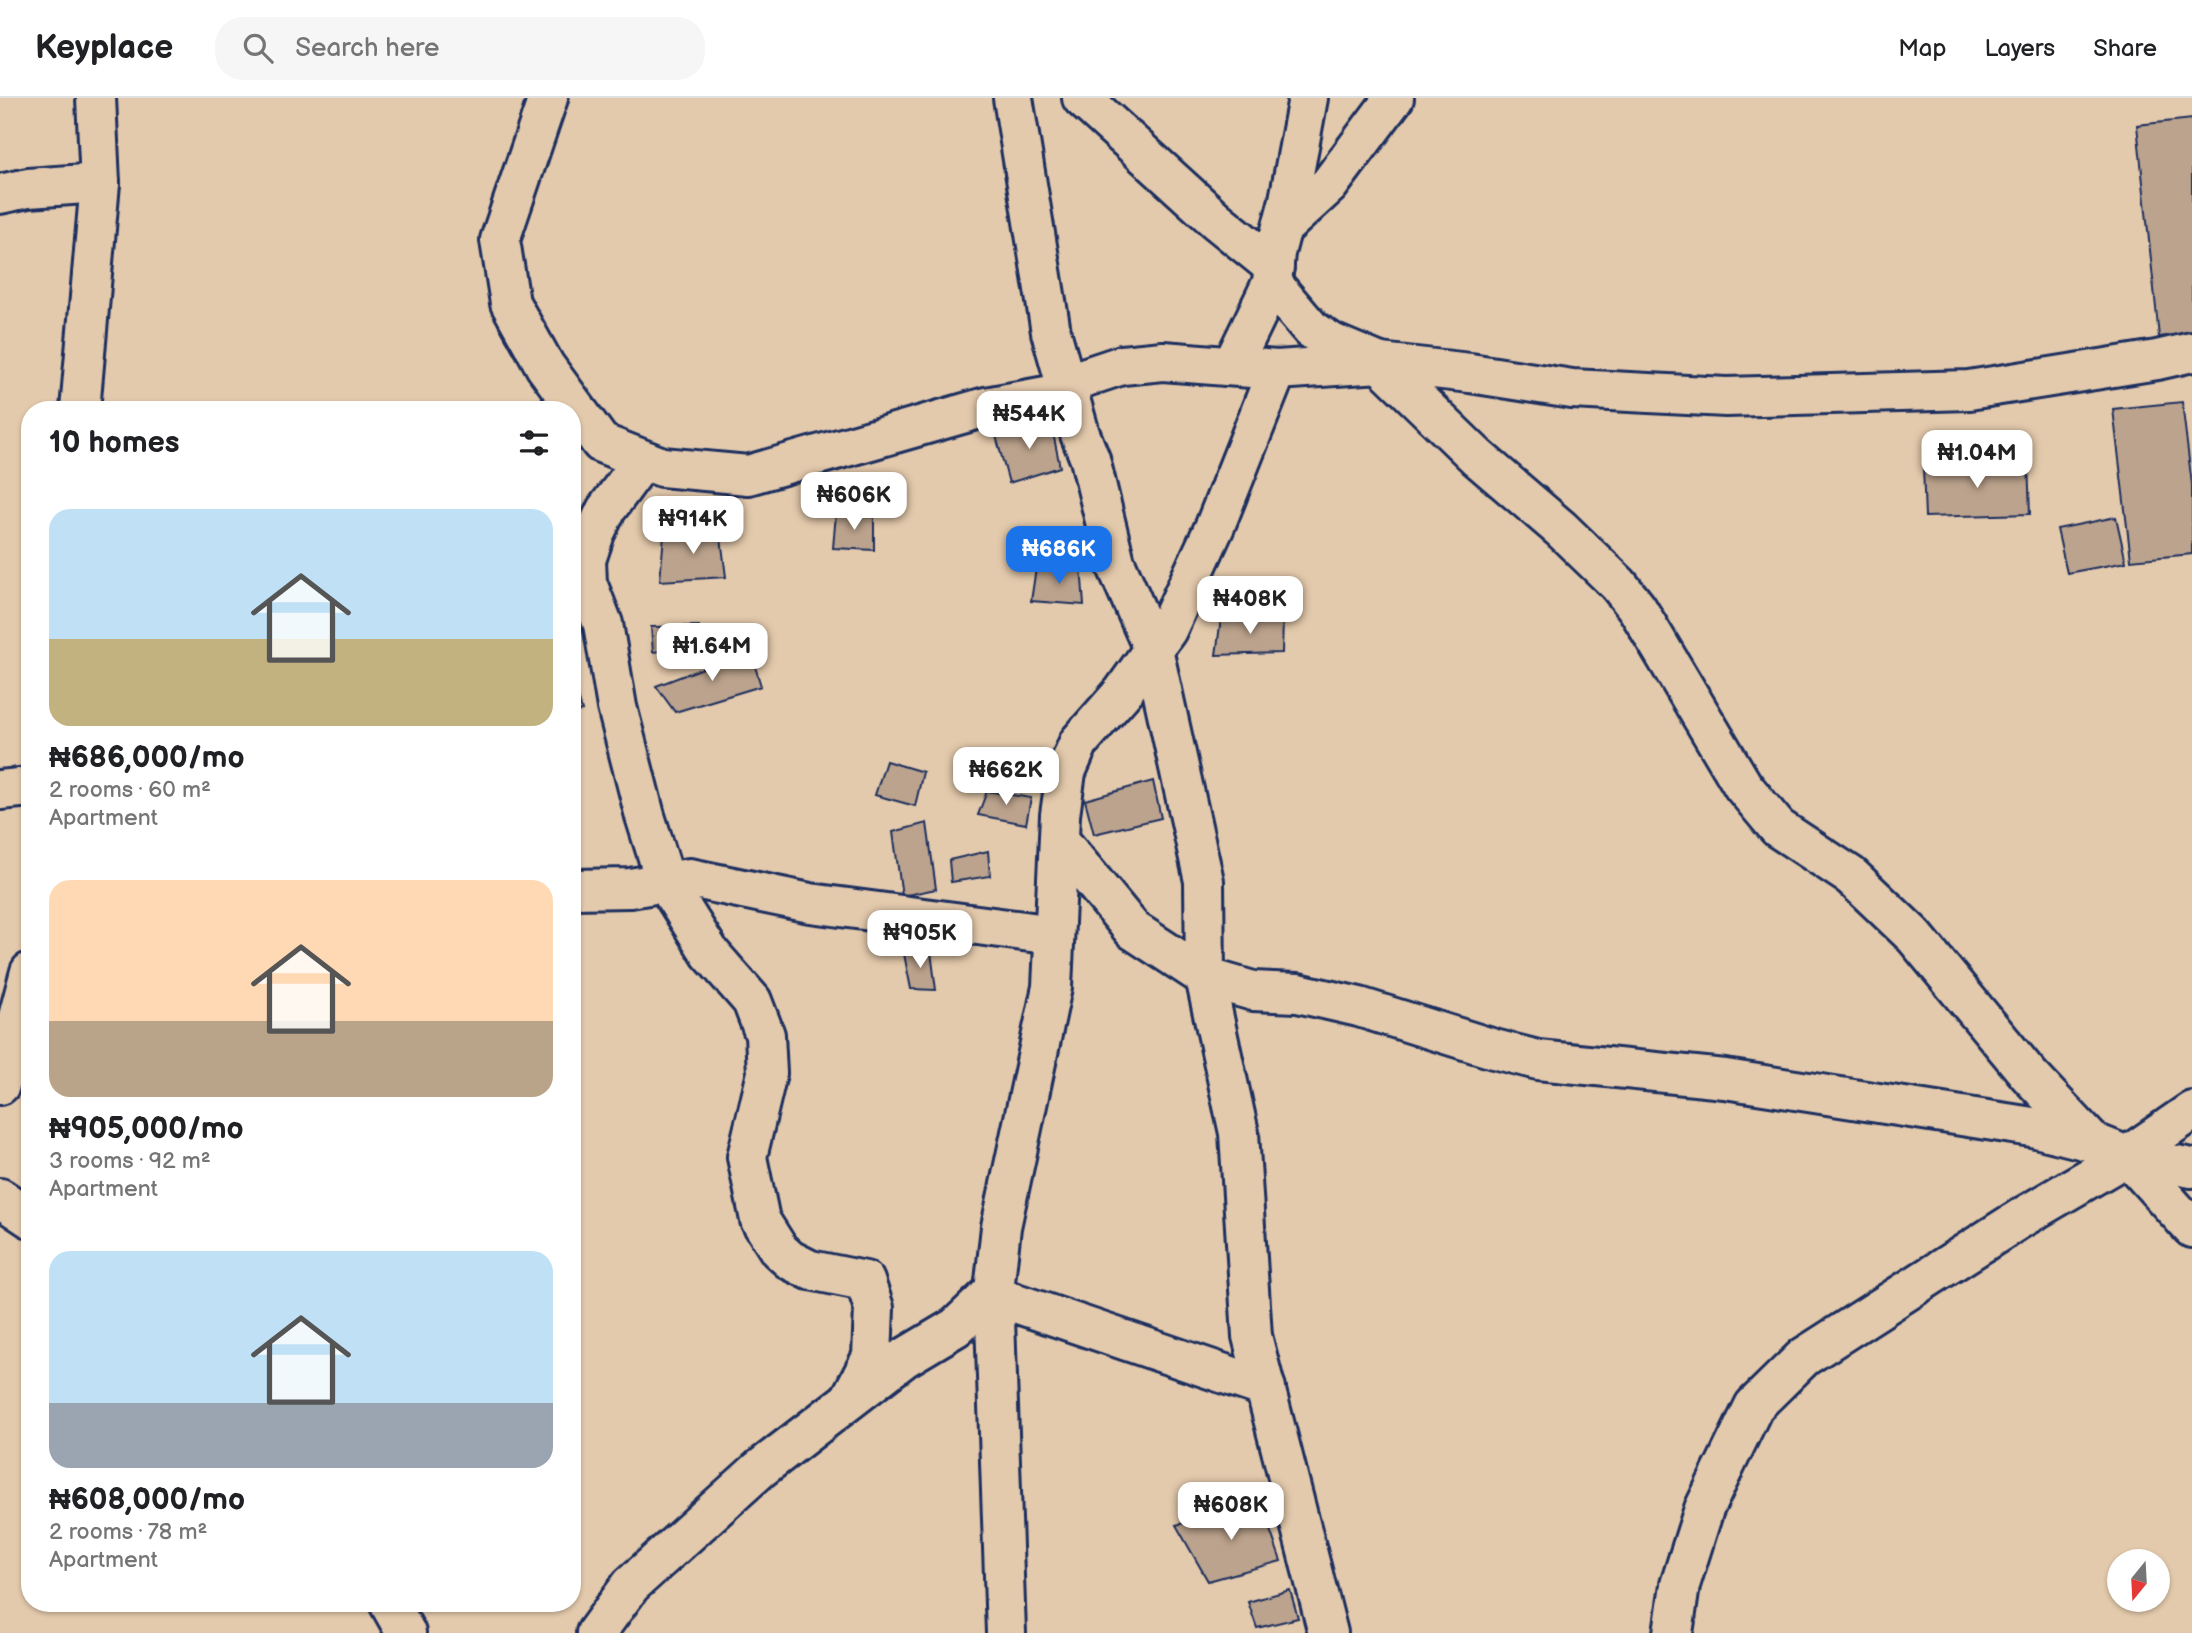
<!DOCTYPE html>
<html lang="en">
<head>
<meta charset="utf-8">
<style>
	body { margin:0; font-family:"Balsamiq Sans",sans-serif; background:#f6f6f6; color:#202124; height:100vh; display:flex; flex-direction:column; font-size:26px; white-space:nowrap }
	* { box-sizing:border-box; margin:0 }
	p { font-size:23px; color:#757577 }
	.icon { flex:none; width:38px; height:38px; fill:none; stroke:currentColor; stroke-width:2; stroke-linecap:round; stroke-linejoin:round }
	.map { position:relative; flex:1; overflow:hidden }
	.details { position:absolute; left:21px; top:303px; width:560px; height:1211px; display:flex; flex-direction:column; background:#fff; border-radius:28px; box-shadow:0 2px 5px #0004 }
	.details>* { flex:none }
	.needle { width:46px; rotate:198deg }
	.buttons { position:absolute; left:2107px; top:1451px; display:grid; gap:14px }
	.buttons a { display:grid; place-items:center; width:63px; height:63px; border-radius:50%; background:#fff; box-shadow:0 2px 5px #0004; font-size:35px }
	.price { position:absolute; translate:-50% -60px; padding:0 16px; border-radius:14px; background:#fff; color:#222; font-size:23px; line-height:46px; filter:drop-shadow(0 2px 4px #0008) }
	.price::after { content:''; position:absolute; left:50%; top:42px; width:21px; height:16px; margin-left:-10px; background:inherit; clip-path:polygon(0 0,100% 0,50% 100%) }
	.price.selected { background:#1a73e8; color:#fff }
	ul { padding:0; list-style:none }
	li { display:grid; align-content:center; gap:14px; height:371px; padding:0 28px }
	li span { display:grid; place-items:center; height:217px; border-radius:21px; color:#555 }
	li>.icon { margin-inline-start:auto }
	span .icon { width:126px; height:126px; fill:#fffc; stroke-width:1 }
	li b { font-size:30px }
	h2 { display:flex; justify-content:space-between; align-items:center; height:84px; padding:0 28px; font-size:30px }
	header { display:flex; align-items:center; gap:42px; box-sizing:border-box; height:98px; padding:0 35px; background:#fff; border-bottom:2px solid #e0e0e0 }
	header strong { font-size:33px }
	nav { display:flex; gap:38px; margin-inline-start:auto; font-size:24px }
	.search { width:490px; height:63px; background:#f6f6f6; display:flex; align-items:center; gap:18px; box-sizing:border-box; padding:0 24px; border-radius:28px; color:#757577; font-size:26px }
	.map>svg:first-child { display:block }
	.building { fill:#bca38d; stroke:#1b2f5e; stroke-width:2 }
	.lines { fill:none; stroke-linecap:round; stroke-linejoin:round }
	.minor-casing { stroke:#1b2f5e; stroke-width:44 }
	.minor { stroke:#e4caac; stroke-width:38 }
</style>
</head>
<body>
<header>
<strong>Keyplace</strong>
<div class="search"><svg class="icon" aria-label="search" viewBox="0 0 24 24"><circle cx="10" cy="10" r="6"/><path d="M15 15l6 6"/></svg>Search here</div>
<nav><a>Map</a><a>Layers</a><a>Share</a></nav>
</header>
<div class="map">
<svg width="2192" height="1535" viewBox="0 0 2192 1535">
	<rect width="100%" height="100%" fill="#e4caac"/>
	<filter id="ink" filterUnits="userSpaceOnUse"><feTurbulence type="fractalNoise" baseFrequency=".0143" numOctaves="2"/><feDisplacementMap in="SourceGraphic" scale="14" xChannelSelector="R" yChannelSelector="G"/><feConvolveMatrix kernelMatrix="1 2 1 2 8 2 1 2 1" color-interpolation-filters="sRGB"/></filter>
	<g filter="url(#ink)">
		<g class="building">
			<path d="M2192,21V235L2159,239L2137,27Z"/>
			<path d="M2182,304L2192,387V456L2131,462L2113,311Z"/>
			<path d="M1050,320L1060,369L1009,385L996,338Z"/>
			<path d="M2028,365L2030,416L1925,419L1923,368Z"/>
			<path d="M836,415L874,419V452L833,450Z"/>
			<path d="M2116,419L2126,464L2067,475L2057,431Z"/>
			<path d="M720,432L726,479L660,483L664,437Z"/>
			<path d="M1081,468L1084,507L1031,503L1036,470Z"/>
			<path d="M1221,520H1283L1282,555L1216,557Z"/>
			<path d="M699,528L698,549L653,554L651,529Z"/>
			<path d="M750,552L761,588L675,614L656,588Z"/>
			<path d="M572,576L582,613L572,614Z"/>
			<path d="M886,663L923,674L915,708L875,697Z"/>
			<path d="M1153,683L1161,720L1094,736L1085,702Z"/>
			<path d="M987,693L1031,700L1026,726L978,717Z"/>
			<path d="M927,725L936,791L902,798L893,734Z"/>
			<path d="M988,753L990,778L951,784L949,762Z"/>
			<path d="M903,851L931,854L936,892L911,891Z"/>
			<path d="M1261,1406L1281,1463L1208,1483L1176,1427Z"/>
			<path d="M1290,1492L1298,1520L1257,1530L1248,1504Z"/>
		</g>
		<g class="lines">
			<g class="minor-casing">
				<g id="minor">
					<path d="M548,0L500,142L510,205L545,268L601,345L662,369L748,377L986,309L1068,294L1077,282L1122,267L1163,263L1277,272L1380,265L1470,275L1572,291L1726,299L1969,292L2157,262L2192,254"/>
					<path d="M1013,0L1051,234L1080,336L1090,361L1115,464L1153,551L1204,783L1205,879L1239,1035L1252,1238L1328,1535"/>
					<path d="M1082,0L1216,122L1274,169"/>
					<path d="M0,96L28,90L100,85"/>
					<path d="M1282,130L1329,87L1394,0"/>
					<path d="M1272,185L1311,231L1332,245L1380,265L1477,359L1561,431L1618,486L1637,510L1743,688L1778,730L1851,778L1914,838L2029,977L2092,1044L2127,1058L2192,1070"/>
					<path d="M1232,268L1272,185L1275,155L1289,102L1308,0"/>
					<path d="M80,312L100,85L96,0"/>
					<path d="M643,362L606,412L595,435L586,462L587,485L603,526L617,609L645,718L666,785L710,855L752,903L765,937L767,975L747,1059L760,1122L779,1152L790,1162L810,1172L865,1183L874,1210L872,1259L850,1301"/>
					<path d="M0,692L30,689"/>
					<path d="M1059,742L1133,832L1205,879L1253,893L1298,895L1359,909L1494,951L1538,962L1725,981L2032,1029L2092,1044"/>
					<path d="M572,791L630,790L690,780L810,805L1054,837"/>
					<path d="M0,987L30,874"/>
					<path d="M2127,1058L2192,1130"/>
					<path d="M0,1100L30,1120"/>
					<path d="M995,1198L1266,1290"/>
					<path d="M389,1505L406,1535"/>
					<path d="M596,1535L631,1487L760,1371L904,1260L956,1229L994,1193"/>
					<path d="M1006,1535L994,1193L1001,1129L1052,889L1060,717L1066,674L1079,644L1123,594L1167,532L1215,428L1277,272"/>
					<path d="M1673,1535L1680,1487L1704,1411L1754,1308L1804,1259L2021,1120L2127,1058L2192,1013"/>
				</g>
			</g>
			<use href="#minor" class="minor"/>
		</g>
	</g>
</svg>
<div class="buttons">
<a><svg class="needle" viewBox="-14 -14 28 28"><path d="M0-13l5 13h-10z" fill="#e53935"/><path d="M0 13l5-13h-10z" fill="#757577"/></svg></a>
</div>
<b class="price" style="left:1029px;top:353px">₦544K</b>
<b class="price" style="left:1977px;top:392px">₦1.04M</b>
<b class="price" style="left:854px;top:434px">₦606K</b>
<b class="price" style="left:693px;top:458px">₦914K</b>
<b class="price selected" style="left:1059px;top:488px">₦686K</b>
<b class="price" style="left:1250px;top:538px">₦408K</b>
<b class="price" style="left:712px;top:585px">₦1.64M</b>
<b class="price" style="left:1006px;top:709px">₦662K</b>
<b class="price" style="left:920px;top:872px">₦905K</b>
<b class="price" style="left:1231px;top:1444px">₦608K</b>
<section class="details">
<h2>10 homes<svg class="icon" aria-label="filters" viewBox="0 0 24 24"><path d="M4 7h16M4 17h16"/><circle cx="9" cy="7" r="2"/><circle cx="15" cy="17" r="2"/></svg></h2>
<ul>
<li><span style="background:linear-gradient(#bfe0f5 60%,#c2b280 0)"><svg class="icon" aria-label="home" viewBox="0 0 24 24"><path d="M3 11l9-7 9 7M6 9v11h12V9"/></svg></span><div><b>₦686,000/mo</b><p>2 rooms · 60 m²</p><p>Apartment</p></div></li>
<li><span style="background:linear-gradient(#ffd9b3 65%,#b9a48a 0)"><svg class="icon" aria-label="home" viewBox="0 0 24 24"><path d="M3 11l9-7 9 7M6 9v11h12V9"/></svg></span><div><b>₦905,000/mo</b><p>3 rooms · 92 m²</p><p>Apartment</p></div></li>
<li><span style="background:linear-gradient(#bfe0f5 70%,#9aa5b1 0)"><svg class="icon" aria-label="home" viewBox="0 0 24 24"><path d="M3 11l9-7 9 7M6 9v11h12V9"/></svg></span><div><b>₦608,000/mo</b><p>2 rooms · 78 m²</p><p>Apartment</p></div></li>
</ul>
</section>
</div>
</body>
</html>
